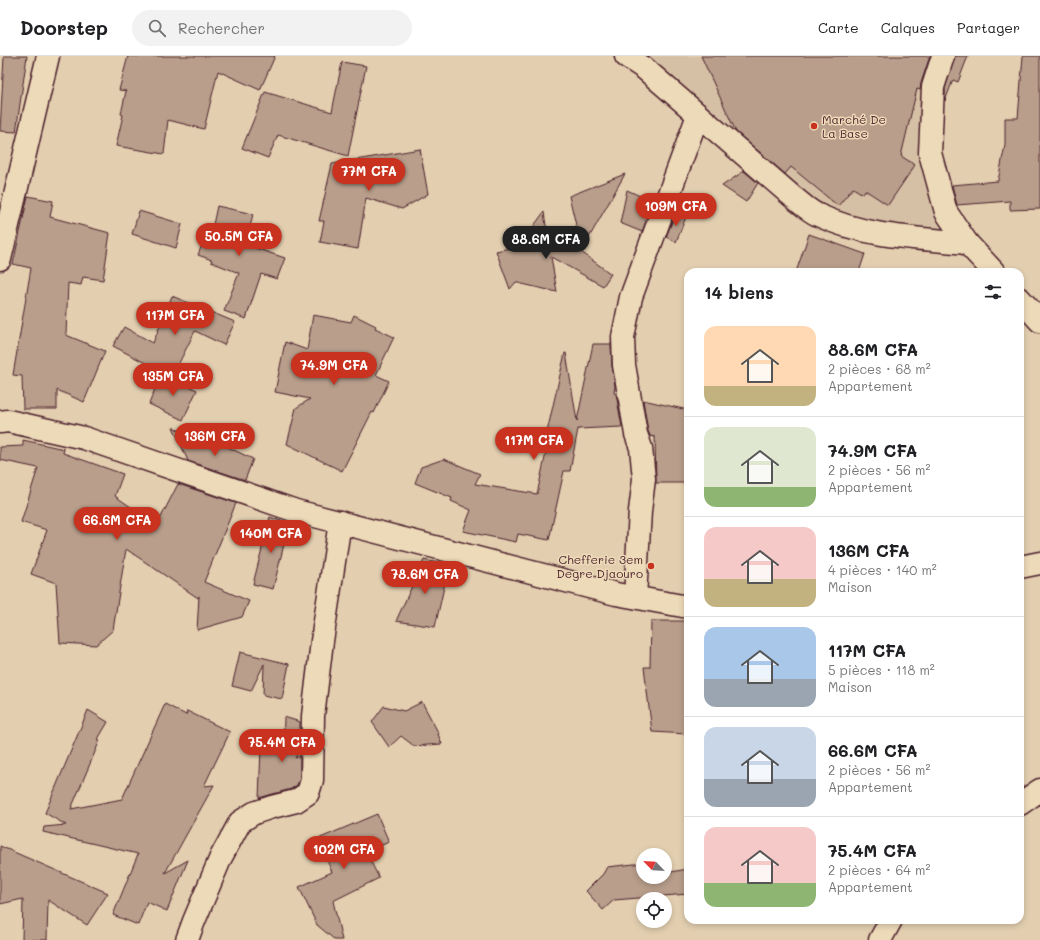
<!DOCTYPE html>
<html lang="fr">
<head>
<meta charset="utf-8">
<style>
	body { margin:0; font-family:Mali,sans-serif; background:#f2f2f2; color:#202124; height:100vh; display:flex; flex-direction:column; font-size:15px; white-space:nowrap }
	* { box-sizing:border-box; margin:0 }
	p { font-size:13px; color:#757577 }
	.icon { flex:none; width:22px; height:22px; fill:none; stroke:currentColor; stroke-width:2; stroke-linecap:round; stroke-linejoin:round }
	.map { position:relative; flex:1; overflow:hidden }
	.details { position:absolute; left:684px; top:212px; width:340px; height:656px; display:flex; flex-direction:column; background:#fff; border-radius:12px; box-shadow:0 2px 6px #0003 }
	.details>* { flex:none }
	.needle { width:26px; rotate:295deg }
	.tools { position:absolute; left:636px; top:792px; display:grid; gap:8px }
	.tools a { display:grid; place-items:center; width:36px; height:36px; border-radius:50%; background:#fff; box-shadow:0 2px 6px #0003; font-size:20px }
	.price { position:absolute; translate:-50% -34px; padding:0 9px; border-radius:14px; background:#c8321e; color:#fff; font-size:13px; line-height:26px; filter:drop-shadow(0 1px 2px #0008) }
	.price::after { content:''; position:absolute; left:50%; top:24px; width:12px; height:9px; margin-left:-6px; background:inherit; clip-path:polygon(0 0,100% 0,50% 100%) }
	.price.on { background:#222; color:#fff }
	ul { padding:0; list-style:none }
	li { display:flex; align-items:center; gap:12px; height:100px; padding:0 20px }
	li+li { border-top:1px solid #e0e0e0 }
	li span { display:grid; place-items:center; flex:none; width:112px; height:80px; border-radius:12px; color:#555 }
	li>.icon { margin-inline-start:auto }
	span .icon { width:48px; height:48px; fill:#fffc; stroke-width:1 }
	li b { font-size:17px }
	h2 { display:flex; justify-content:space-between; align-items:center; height:48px; padding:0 20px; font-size:17px }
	header { display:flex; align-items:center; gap:24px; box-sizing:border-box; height:56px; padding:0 20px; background:#fff; border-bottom:1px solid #e0e0e0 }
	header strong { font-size:19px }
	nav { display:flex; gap:22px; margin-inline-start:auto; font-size:14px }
	.search { width:280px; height:36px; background:#f2f2f2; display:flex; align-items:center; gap:10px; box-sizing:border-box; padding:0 14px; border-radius:22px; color:#757577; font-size:15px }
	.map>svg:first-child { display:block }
	.built { fill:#d6c0a5 }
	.building { fill:#b89e8b; stroke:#4a1f2b }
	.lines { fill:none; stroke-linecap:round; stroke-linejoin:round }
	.minor-casing { stroke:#4a1f2b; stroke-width:25 }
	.minor { stroke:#eddab8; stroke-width:22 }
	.poi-dot { fill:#c8321e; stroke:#eddab8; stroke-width:1.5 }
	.labels { text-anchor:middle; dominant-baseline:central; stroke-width:3; stroke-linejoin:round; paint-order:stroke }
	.poi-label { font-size:12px; fill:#4a1f2b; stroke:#eddab8; text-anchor:start }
</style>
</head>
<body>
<header>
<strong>Doorstep</strong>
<div class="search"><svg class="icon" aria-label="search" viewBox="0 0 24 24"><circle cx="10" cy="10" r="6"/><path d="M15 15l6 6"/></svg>Rechercher</div>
<nav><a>Carte</a><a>Calques</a><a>Partager</a></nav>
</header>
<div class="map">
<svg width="1040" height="884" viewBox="0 0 1040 884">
	<rect width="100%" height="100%" fill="#e3cfb0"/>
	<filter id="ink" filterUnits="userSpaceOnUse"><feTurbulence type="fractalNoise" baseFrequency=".025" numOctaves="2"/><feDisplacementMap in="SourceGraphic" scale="8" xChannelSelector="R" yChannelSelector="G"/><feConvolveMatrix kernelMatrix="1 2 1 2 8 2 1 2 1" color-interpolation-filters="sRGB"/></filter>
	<g filter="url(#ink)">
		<path class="built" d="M618,0H935L931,110L963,170L948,188L818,156Z"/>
		<g class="building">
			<path d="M4,0H27L16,76L0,75Z"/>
			<path d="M128,0H275L260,34L218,15L204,73L168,64L164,98L116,90L123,59L121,58L126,35L119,34Z"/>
			<path d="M701,0H930L921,27L920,34L917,33L901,100L915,109L888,149L865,134L863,138L853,132L838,150L791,111L785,118L736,76Z"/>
			<path d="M955,0H968L958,26L953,24L945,45V33Z"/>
			<path d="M1023,0H1040V153L1010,154V145L957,149L952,129L998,125L1005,89V62H1018Z"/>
			<path d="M342,6L366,10L348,100L278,79L268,102L242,92L265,36L332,56Z"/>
			<path d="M420,93L428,138L402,153L366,142L358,193L320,186L324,165H319L332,108Z"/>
			<path d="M744,115L758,127L746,146L722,130Z"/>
			<path d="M625,118L582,194L569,140Z"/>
			<path d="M627,134L653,146L642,176L620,167Z"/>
			<path d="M28,140L53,145L50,161L110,177L103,224L83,221L81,229L68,227L66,279L105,295L84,346L57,334V353H23L22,320L13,319L31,212L13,208Z"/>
			<path d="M217,150L253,158L246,189L285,202L277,223L261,218L246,263L224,255L239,217L211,206L212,204L198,199L207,176L211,178Z"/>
			<path d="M139,155L182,168L176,192L132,178Z"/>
			<path d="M544,156L546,170L611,218L603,230L551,201L557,236L518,227L516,226L510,233L496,195L519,190Z"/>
			<path d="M676,156L686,161L676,186L666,181Z"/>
			<path d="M809,178L865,198L859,216H796Z"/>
			<path d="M172,240L235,266L224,289L195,275L172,321L113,290L124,271L153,287Z"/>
			<path d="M313,259L351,266L354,259L376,270L375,272L394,281L376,319L389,325L374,357L372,356L342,415L287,388L296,352L310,343L275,336L285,286L307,294Z"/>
			<path d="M593,288H611L612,309L615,330L614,337L616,338L622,371L578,373L570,415H564L549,484L518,478L516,486L463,475L471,454L451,445L452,442L415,427L421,411L444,403L480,418L475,428L537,438L551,374L547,376L565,297H566L577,365Z"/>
			<path d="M161,318L197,334L183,364L149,348Z"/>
			<path d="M643,344L688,354V427H656L655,381L650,380L648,375Z"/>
			<path d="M173,371L208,390L221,388L253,403L245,424L188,405Z"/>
			<path d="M23,384L64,393L63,397L123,418L115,440L157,469L178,428L236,447L204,526L249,545L242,561L197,574L199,540L198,542L126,493L113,574L96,589L60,587L56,527L31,518L47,474L21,466L38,412L0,404V391L23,390Z"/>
			<path d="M270,461L289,468L273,533L253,528Z"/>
			<path d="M424,504L449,509L435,571L396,565Z"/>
			<path d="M651,565H688L687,678L652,676L644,611H650Z"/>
			<path d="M240,596L289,608L282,643L263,639L264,608L251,635L232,630Z"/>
			<path d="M422,646L439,678H438L442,688L414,690L401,680L389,691L372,666L384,650L404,655Z"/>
			<path d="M165,648L186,659L187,655L230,676L204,730L214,729L165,817L188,804L167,855L147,846L138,869L113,859L138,798L43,776L44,771L66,769L45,757L88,654L108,666L98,683L100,684L71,753L122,743Z"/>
			<path d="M284,661L300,666V694L295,702L300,700V722L297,729L291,733L259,742L261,692L283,693Z"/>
			<path d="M377,758L389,786L366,796L379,822L333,845L342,884H335L317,869L299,831L332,816L318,783Z"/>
			<path d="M0,790L108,837L87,869L48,844L47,884H22L23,843L0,848Z"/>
			<path d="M643,807V821H665V817L688,813V838L614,844L603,854L586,835L603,818L607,811Z"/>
		</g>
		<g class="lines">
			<g class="minor-casing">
				<g id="minor">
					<path d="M626,0L644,12L793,141C801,147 809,155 818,159C864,181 918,182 967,187"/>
					<path d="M943,0L933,31L930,97L946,156L967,187L994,216"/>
					<path d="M0,203L48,0"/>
					<path d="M1020,243L1040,265"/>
					<path d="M0,366L8,365L84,382L296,455L616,538L688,551"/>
					<path d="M1020,511L1040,507"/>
					<path d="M635,541L640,455L644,423L641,392L636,378L624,309L623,281L631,241L698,59"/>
					<path d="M1020,748L1040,734"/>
					<path d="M187,884L194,865L221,801L240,766L254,757L272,751L296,745L308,737L312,724L313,660L322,585L340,466"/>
					<path d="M880,884L891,864"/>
				</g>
			</g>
			<use href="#minor" class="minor"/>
		</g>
	</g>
	<g class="poi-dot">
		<circle cx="814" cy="70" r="4"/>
		<circle cx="651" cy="510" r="4"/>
	</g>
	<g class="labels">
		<g class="poi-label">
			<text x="822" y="63">Marché De<tspan x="822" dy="14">La Base</tspan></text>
			<text x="643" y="503" text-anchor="end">Chefferie 3em<tspan x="643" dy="14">Degre Djaouro</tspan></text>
		</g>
	</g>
</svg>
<div class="tools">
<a><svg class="needle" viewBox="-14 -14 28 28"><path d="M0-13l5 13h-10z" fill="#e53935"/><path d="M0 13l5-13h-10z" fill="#757577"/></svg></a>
<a><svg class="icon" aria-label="locate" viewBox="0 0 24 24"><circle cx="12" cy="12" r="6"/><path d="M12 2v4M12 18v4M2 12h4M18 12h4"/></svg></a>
</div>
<b class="price" style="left:369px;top:136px">77M CFA</b>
<b class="price" style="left:676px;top:171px">109M CFA</b>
<b class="price" style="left:239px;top:201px">50.5M CFA</b>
<b class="price on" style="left:546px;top:204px">88.6M CFA</b>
<b class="price" style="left:175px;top:280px">117M CFA</b>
<b class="price" style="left:334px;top:330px">74.9M CFA</b>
<b class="price" style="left:173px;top:341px">135M CFA</b>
<b class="price" style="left:215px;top:401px">136M CFA</b>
<b class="price" style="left:534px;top:405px">117M CFA</b>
<b class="price" style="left:117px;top:485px">66.6M CFA</b>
<b class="price" style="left:271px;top:498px">140M CFA</b>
<b class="price" style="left:425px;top:539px">78.6M CFA</b>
<b class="price" style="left:282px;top:707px">75.4M CFA</b>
<b class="price" style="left:344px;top:814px">102M CFA</b>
<section class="details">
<h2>14 biens<svg class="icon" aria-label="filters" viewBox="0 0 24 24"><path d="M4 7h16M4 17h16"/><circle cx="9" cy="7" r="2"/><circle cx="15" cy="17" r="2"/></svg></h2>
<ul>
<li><span style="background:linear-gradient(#ffd9b3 75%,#c2b280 0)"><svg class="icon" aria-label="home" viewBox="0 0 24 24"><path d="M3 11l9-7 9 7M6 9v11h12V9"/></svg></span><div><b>88.6M CFA</b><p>2 pièces · 68 m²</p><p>Appartement</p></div></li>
<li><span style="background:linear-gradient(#dfe7d0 75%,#8fb573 0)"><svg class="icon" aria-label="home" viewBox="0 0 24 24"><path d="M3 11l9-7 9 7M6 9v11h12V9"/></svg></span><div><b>74.9M CFA</b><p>2 pièces · 56 m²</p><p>Appartement</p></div></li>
<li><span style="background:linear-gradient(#f6c9c9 65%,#c2b280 0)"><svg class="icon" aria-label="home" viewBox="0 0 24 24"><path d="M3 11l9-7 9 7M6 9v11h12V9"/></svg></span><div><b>136M CFA</b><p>4 pièces · 140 m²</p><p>Maison</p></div></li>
<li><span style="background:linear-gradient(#a9c7e8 65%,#9aa5b1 0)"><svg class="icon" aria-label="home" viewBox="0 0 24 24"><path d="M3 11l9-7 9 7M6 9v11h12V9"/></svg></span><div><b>117M CFA</b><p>5 pièces · 118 m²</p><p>Maison</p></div></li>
<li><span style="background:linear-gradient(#c9d6e8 65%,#9aa5b1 0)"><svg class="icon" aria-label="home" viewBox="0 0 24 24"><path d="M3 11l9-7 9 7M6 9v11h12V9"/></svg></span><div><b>66.6M CFA</b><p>2 pièces · 56 m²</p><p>Appartement</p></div></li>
<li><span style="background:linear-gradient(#f6c9c9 70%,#8fb573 0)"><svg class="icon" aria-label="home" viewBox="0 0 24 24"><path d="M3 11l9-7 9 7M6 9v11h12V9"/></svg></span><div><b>75.4M CFA</b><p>2 pièces · 64 m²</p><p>Appartement</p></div></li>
</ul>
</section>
</div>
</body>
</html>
